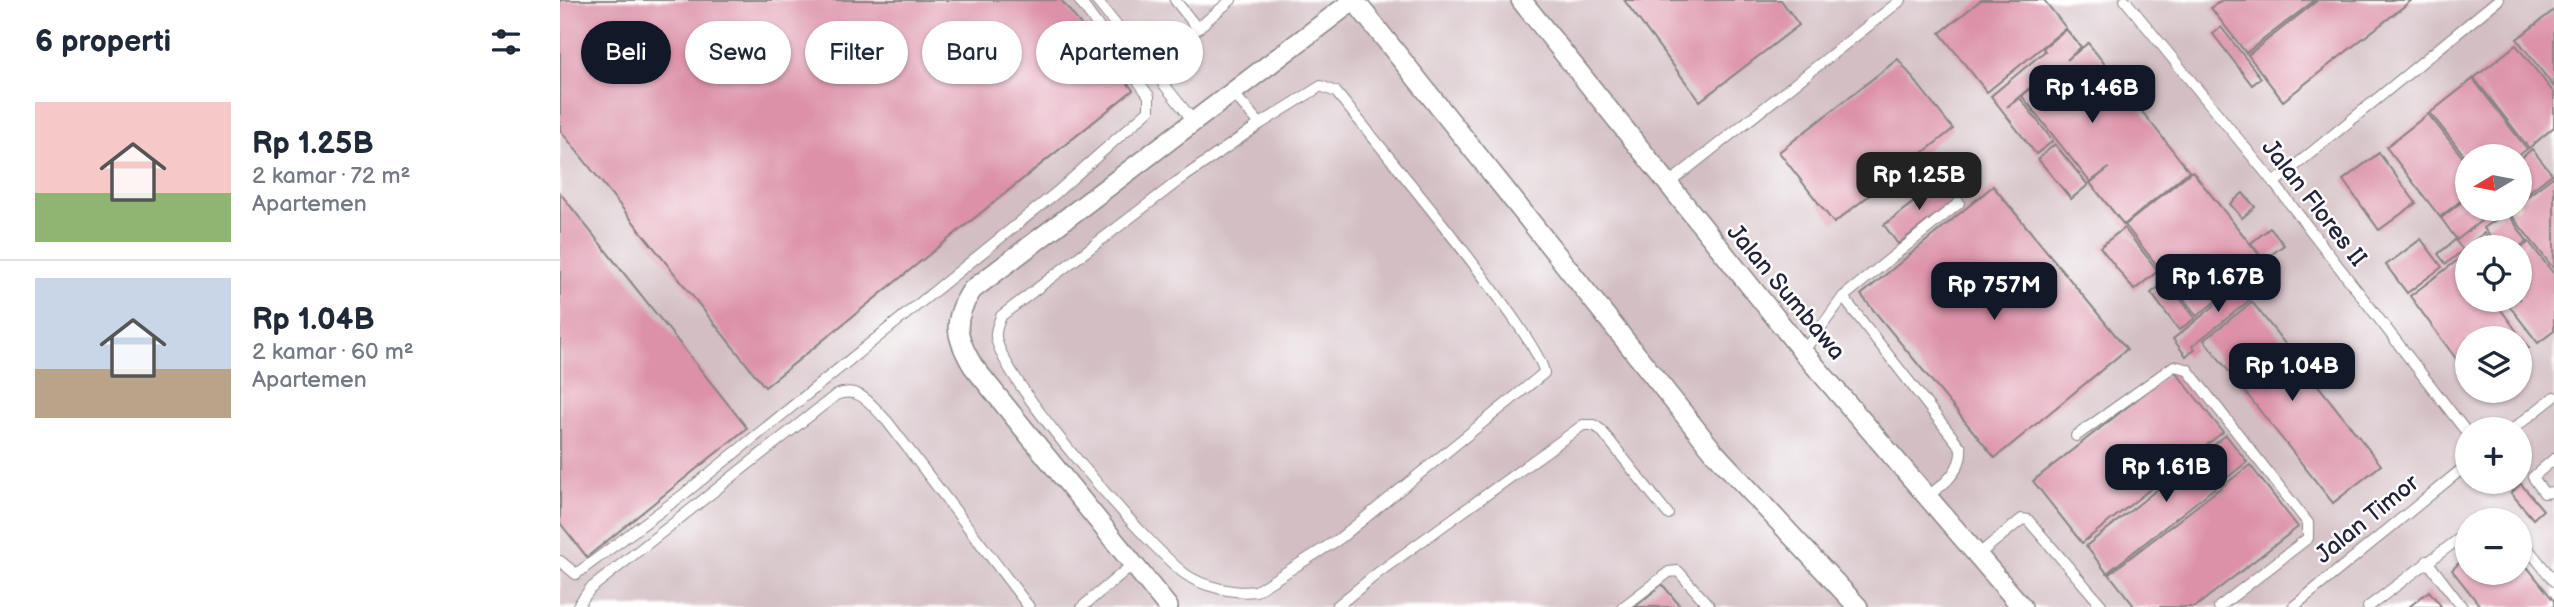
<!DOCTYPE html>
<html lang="id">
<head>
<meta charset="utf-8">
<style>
	body { margin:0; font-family:"Balsamiq Sans",sans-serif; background:#f2f2f3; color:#1f2937; height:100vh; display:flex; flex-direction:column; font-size:26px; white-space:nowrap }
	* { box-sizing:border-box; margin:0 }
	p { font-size:23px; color:#747a83 }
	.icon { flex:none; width:38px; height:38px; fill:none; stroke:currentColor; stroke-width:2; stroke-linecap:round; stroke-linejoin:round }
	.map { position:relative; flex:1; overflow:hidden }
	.sheet { display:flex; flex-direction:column; background:#fff; width:560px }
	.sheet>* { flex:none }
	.top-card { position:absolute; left:21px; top:21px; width:665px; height:63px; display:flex; gap:14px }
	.needle { width:46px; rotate:260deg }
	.tools { position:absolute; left:1895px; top:144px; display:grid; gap:14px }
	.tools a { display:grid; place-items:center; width:77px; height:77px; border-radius:50%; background:#fff; box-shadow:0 2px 5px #0004; font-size:35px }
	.price { position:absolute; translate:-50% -60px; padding:0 16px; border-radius:14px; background:#111827; color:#fff; font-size:23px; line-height:46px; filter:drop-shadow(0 2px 4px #0008) }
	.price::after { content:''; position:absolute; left:50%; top:42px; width:21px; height:16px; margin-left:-10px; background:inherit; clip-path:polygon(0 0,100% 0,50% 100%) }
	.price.on { background:#222; color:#fff }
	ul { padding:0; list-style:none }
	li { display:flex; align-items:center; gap:21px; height:175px; padding:0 35px }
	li+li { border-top:2px solid #e0e1e3 }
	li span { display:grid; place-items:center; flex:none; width:196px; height:140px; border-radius:0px; color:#555 }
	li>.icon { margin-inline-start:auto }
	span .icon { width:84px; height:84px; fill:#fffc; stroke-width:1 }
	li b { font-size:30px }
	h2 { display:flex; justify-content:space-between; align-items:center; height:84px; padding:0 35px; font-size:30px }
	.tag { padding:0 24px; border-radius:32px; background:#fff; box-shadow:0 2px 5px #0004; font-size:24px; line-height:63px }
	.tag.on { background:#111827; color:#fff }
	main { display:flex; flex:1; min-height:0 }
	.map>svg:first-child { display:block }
	.industrial { fill:#d2bec3; fill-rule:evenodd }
	.building { fill:#dc91a8 }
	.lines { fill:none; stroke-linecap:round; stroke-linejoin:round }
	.lane-casing { stroke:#888382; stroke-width:12 }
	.street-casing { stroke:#888382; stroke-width:22 }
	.lane { stroke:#fff; stroke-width:10 }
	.street { stroke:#fff; stroke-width:19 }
	.labels { text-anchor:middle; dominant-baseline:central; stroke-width:5; stroke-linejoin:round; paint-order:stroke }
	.street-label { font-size:24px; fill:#22223b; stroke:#fff }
</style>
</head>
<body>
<main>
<section class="sheet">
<h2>6 properti<svg class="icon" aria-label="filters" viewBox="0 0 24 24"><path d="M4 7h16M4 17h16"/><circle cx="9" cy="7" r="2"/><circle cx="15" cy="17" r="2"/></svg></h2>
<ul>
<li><span style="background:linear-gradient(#f6c9c9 65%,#8fb573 0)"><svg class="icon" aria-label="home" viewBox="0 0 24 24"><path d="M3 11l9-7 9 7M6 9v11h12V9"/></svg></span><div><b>Rp 1.25B</b><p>2 kamar · 72 m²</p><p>Apartemen</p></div></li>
<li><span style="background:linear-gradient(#c9d6e8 65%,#b9a48a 0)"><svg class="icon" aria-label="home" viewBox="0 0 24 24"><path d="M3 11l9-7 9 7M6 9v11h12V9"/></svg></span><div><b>Rp 1.04B</b><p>2 kamar · 60 m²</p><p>Apartemen</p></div></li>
</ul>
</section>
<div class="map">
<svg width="1994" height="607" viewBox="0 0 1994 607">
	<rect width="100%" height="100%" fill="#fff"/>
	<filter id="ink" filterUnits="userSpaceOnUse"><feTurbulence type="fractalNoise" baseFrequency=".0143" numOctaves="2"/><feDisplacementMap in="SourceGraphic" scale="14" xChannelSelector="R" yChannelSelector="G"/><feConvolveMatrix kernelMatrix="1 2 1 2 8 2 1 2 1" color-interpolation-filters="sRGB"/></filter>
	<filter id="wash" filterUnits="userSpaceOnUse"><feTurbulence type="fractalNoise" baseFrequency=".00686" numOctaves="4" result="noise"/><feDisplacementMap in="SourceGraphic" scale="28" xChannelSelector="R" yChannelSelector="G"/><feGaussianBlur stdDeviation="1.57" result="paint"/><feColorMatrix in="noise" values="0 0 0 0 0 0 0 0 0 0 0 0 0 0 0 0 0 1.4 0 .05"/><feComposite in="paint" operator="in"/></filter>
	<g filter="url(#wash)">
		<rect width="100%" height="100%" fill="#efe4c8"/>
		<path class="industrial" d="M0,0H1994V607H0ZM1908,156H1960V208H1908ZM1908,247H1960V299H1908ZM1908,338H1960V390H1908ZM1908,429H1960V481H1908ZM1908,520H1960V572H1908Z"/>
		<g id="blocks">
			<g class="building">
				<path d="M0,0H501L573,90L205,387L0,130Z"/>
				<path d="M1064,0H1221L1239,25L1140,101Z"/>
				<path d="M1421,0H1484L1506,28L1427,92L1380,33Z"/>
				<path d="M1662,0H1755L1686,53L1651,8Z"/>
				<path d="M1758,0H1852L1723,101L1688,55Z"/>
				<path d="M1994,10V87L1957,39Z"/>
				<path d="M1661,27L1701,78L1692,85L1653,34Z"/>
				<path d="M1506,29L1521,47L1507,60L1528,43L1629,171L1564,225L1530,183L1549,168L1530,182L1462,96L1497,65L1447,107L1460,98L1493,141L1476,154L1431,96L1485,51L1483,48Z"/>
				<path d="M1956,45L1994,93V127L1969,148L1914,78Z"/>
				<path d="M1338,59L1393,129L1274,223L1219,152Z"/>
				<path d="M1913,79L1967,149L1958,156H1908V160L1870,113Z"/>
				<path d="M1868,114L1908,164V195L1880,217L1826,147Z"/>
				<path d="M1495,144L1528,185L1511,199L1478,159Z"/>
				<path d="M1972,149L1992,174L1960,199V159Z"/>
				<path d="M1819,153L1856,203L1819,230L1783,180Z"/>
				<path d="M1632,171L1705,262L1637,316L1565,225Z"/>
				<path d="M1994,176V269L1948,211L1960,208V202Z"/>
				<path d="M1381,181L1395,200L1338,244L1324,225Z"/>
				<path d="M1433,186L1567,349L1435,458L1301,295Z"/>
				<path d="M0,193L187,428L27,557L0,523Z"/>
				<path d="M1683,193L1695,207L1682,218L1670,204Z"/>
				<path d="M1908,197V208H1937L1897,240L1881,218Z"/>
				<path d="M1947,212L1967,241L1959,247H1937L1924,228Z"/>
				<path d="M1564,228L1598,271L1574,290L1540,247Z"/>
				<path d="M1710,228L1724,245L1704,260L1691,243Z"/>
				<path d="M1924,233L1934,247H1907Z"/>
				<path d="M1861,239L1882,267L1847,293L1826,265Z"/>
				<path d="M1895,240L1903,250L1886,264L1878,254Z"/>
				<path d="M1969,242L1994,274V331L1978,343L1944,299H1960V249Z"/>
				<path d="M1902,257L1908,265V299H1933L1969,348L1960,355V338H1908V375L1850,296Z"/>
				<path d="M1694,274L1705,288L1632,346L1635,349L1626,356L1613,339Z"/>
				<path d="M1607,281L1635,318L1619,330L1591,293Z"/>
				<path d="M1692,302L1821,465L1773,503L1644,340Z"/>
				<path d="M1614,370L1663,432L1522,543L1473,481Z"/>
				<path d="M1666,435L1687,462L1547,573L1526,546Z"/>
				<path d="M1690,465L1738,527L1635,607H1575L1549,574Z"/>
				<path d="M1961,484L1983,510L1973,519L1951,493Z"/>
				<path d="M1908,554V572H1960V558L1994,601V607H1921L1892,570Z"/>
				<path d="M1102,584L1121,607H1075Z"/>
				<path d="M1869,591L1882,607H1849Z"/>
			</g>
		</g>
	</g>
	<g filter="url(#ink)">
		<use href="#blocks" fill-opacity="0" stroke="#888382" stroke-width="2"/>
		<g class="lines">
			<g class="lane-casing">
				<g id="lane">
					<path d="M536,0L635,123"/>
					<path d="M615,0L638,29"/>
					<path d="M1565,0L1714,183L1908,434"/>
					<path d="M591,68L671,0"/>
					<path d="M673,93L700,124L761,86L776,92C808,132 983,341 984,373L779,539L696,591C675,594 643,587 625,574C586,544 442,381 436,337C435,329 439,323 441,316L617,182L700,124"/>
					<path d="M1714,183L1938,0"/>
					<path d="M1108,184L1341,0"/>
					<path d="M1243,352L1283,297"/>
					<path d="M1953,429L1994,397"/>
					<path d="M1516,436L1614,366L1627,369L1748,523V538L1659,607"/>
					<path d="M1994,459L1973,477L1984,493L1994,492"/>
					<path d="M1367,496C1383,486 1403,470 1401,448L1283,297L1399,203"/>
					<path d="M1960,539L1994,581"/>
					<path d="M1419,554L1462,519L1468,520L1543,607"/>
					<path d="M0,561L16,574L124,494L497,192L589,110V96L519,0"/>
					<path d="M1867,561L1902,607"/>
					<path d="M17,607L30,589L276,395C300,385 311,405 327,421L469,607"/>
					<path d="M522,607L573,564"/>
					<path d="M776,607L819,572L1023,425H1034L1041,430L1108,514"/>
					<path d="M1063,607L1109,572L1118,571L1150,607"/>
					<path d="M1733,607L1908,464"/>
					<path d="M1808,607L1908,532"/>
				</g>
			</g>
			<g class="street-casing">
				<g id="street">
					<path d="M794,0L1154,452L1298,607"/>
					<path d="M961,0L1243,352L1462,607"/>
					<path d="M608,607L413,366C395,336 392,320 412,290L794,0"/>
				</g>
			</g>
			<use href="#lane" class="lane"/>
			<use href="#street" class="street"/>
		</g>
	</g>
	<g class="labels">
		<g class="street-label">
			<text transform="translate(1754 203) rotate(52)">Jalan Flores II</text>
			<text transform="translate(1226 292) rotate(50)">Jalan Sumbawa</text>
			<text transform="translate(1807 519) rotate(-39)">Jalan Timor</text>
		</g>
	</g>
</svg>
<div class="tools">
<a><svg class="needle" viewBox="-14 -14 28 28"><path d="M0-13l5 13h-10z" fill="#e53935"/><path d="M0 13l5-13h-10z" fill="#747a83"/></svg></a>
<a><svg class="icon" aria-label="locate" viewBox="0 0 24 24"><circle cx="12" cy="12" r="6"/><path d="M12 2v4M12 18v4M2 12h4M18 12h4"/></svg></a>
<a><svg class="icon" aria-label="layers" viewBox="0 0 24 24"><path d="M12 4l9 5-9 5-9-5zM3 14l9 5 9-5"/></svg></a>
<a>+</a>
<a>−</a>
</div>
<b class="price" style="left:1532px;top:125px">Rp 1.46B</b>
<b class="price on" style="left:1359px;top:212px">Rp 1.25B</b>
<b class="price" style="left:1658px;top:314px">Rp 1.67B</b>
<b class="price" style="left:1434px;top:322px">Rp 757M</b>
<b class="price" style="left:1732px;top:403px">Rp 1.04B</b>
<b class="price" style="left:1606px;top:504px">Rp 1.61B</b>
<div class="top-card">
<a class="tag on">Beli</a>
<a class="tag">Sewa</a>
<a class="tag">Filter</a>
<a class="tag">Baru</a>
<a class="tag">Apartemen</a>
</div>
</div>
</main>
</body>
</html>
